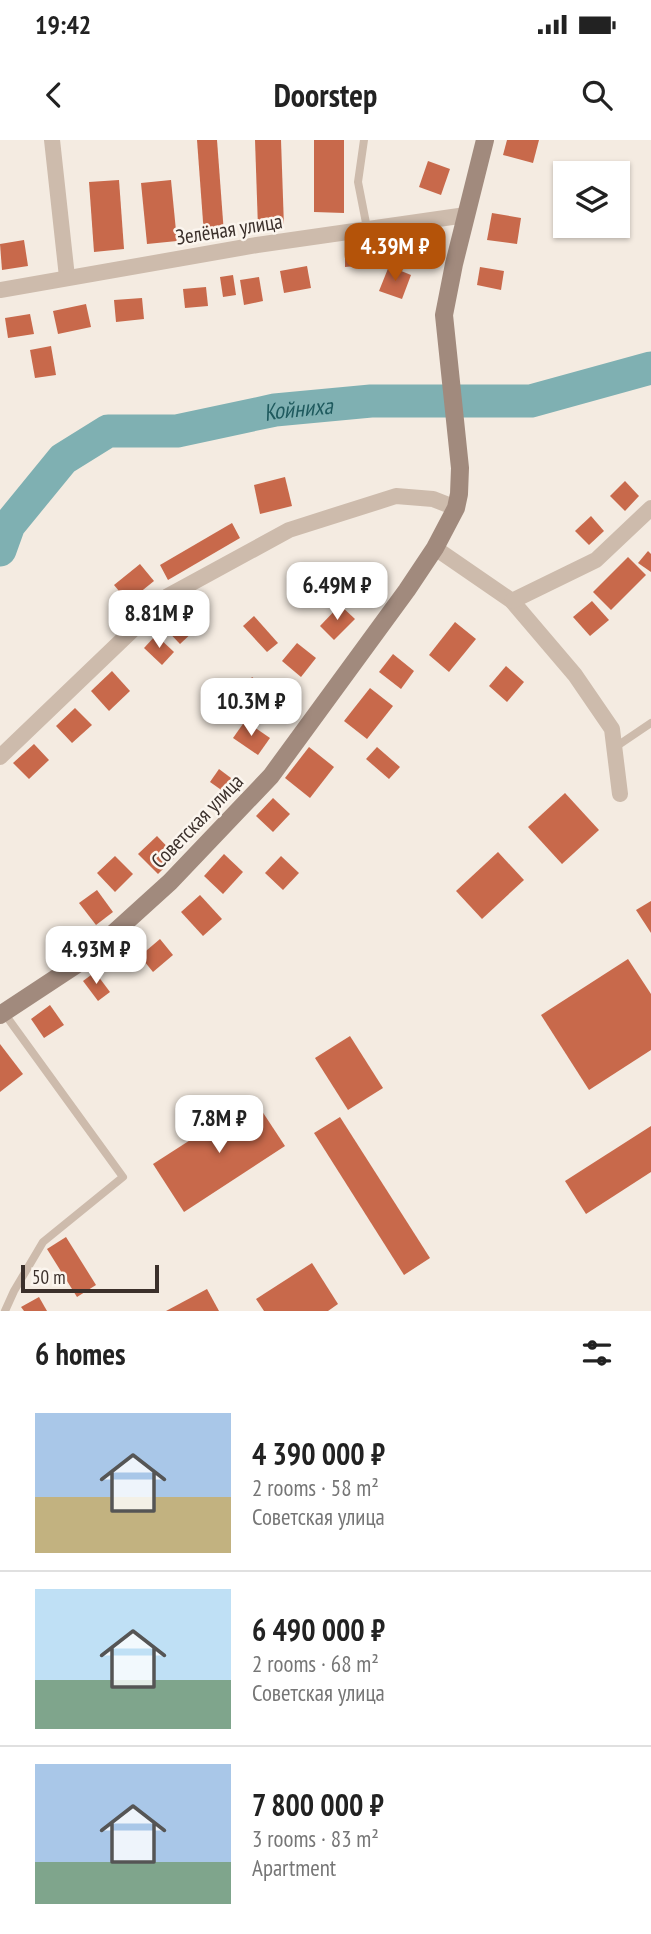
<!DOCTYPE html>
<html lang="en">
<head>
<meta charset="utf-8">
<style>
	body { margin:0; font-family:"PT Sans Narrow",sans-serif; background:#f2f2f2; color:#222; height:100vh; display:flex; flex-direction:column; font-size:26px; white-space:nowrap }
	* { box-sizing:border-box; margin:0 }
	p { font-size:23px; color:#767676 }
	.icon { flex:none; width:38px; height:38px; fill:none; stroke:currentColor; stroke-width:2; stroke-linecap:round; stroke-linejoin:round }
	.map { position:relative; height:1171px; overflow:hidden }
	.sheet { display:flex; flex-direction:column; background:#fff; flex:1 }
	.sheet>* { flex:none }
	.buttons { position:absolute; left:553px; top:21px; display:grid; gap:14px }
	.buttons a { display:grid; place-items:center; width:77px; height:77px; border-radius:0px; background:#fff; box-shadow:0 2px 5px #0004; font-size:35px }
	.scale { position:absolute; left:21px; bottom:18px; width:138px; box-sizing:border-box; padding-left:7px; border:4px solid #3b302b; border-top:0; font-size:19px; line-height:24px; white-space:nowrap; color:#3b302b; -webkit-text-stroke:5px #fbf5ee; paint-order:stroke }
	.price { position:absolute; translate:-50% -60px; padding:0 16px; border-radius:14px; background:#fff; color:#222; font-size:23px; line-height:46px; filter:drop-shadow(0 2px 4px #0008) }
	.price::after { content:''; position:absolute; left:50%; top:42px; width:21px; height:16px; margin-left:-10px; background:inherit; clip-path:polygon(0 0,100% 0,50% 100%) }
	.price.active { background:#b45309; color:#fff }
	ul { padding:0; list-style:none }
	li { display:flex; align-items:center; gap:21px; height:175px; padding:0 35px }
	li+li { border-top:2px solid #e0e0e0 }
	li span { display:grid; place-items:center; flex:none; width:196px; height:140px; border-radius:0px; color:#555 }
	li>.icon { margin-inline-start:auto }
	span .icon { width:84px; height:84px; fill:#fffc; stroke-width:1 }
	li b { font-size:30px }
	h2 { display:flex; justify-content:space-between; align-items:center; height:84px; padding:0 35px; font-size:30px }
	.status { display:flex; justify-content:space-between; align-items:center; height:49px; padding:0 35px; background:#fff; direction:ltr }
	.status svg { height:19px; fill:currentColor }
	header { display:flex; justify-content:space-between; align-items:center; height:91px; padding:0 35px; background:#fff; font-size:32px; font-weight:600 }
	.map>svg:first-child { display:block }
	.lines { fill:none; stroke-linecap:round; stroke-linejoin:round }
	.river { stroke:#7fb0b2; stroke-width:33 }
	.building { fill:#c8694b }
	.lane { stroke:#cdbbac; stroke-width:8 }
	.street { stroke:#cdbbac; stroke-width:16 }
	.secondary { stroke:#a18a7d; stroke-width:18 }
	.labels { text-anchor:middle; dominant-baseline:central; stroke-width:5; stroke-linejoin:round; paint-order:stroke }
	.street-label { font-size:21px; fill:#3b302b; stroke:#fbf5ee }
	.water-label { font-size:23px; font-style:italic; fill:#1f5a5e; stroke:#fbf5ee }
</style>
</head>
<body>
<div class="status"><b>19:42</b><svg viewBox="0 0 49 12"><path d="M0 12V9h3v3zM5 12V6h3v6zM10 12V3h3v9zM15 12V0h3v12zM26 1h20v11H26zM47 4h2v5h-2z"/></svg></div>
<header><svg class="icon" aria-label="back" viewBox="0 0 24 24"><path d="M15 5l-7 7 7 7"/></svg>Doorstep<svg class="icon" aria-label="search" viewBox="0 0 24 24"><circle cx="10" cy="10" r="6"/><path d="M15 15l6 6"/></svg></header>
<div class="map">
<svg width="651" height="1171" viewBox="0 0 651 1171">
	<rect width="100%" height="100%" fill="#f4ebe1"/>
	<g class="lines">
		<path class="river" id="s1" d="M0,410L9,385L63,319L108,291H177L275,270L371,261H531L651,228"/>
	</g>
	<g class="building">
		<path d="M197,0H217L224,94L204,95Z"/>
		<path d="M255,0H281L284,87L258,88Z"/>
		<path d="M314,0H344V73L314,72Z"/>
		<path d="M507,0H539L533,23L503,15Z"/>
		<path d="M428,21L450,29L441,55L419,47Z"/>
		<path d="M119,40L124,109L94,112L89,42Z"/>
		<path d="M171,40L177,101L147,104L141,43Z"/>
		<path d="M492,73L521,78L517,104L487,100Z"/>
		<path d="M24,100L28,126L2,130L0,104Z"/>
		<path d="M366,113L367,125L345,127V114Z"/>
		<path d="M307,126L311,148L284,153L280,131Z"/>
		<path d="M389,126L411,135L402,159L379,151Z"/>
		<path d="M480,127L504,131L501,150L477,145Z"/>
		<path d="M233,135L236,155L223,157L220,137Z"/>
		<path d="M259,137L263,161L244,165L240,140Z"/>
		<path d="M206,147L208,166L185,168L183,149Z"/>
		<path d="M142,158L144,179L116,182L114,160Z"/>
		<path d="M86,164L91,187L58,194L53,171Z"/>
		<path d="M30,174L34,194L8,198L5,178Z"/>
		<path d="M51,206L56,235L35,238L30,210Z"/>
		<path d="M285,337L292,366L260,374L254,345Z"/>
		<path d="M625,341L639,356L625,371L610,356Z"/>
		<path d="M591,376L604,391L589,405L575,391Z"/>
		<path d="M232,383L240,398L168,440L160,425Z"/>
		<path d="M648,411L651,414V432L638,423Z"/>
		<path d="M628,417L646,435L611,470L593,452Z"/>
		<path d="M140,424L154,441L128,462L114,445Z"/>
		<path d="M592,461L609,480L590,496L573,477Z"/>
		<path d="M340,465L355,479L334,500L320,486Z"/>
		<path d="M175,469L195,490L180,504L160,483Z"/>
		<path d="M254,476L278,503L267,512L243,486Z"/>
		<path d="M455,482L476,499L449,532L429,515Z"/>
		<path d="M156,495L174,512L162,525L144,508Z"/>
		<path d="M297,503L316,518L301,537L282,521Z"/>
		<path d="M393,514L414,531L401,549L379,532Z"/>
		<path d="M506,526L524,542L507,562L489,546Z"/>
		<path d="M112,531L130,551L109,571L91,551Z"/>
		<path d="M252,537L282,559L269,578L238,555Z"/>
		<path d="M370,548L393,566L367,599L344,581Z"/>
		<path d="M75,568L92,585L72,603L56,586Z"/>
		<path d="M245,581L270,598L258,615L233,598Z"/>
		<path d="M34,604L49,620L29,639L13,623Z"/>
		<path d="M309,607L334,627L310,658L285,638Z"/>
		<path d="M377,607L400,627L389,639L366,619Z"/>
		<path d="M219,629L235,641L227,654L210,642Z"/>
		<path d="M565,653L599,690L562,724L528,687Z"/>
		<path d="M273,658L290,674L273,692L256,676Z"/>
		<path d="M157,696L176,716L158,734L138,714Z"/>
		<path d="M498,712L524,740L482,779L456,751Z"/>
		<path d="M224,714L243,732L223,754L204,736Z"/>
		<path d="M115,716L133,734L115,752L97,733Z"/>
		<path d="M281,716L299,733L283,750L265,733Z"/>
		<path d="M97,750L113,772L96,785L79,763Z"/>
		<path d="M200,755L222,779L203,796L181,772Z"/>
		<path d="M651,761V793L636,770Z"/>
		<path d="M160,799L173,815L153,832L140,816Z"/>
		<path d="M628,819L651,854V910L589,950L541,875Z"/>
		<path d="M95,832L110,852L98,861L83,841Z"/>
		<path d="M50,865L64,885L44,898L31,879Z"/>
		<path d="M350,896L383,948L348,970L315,918Z"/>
		<path d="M0,904L23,934L0,952Z"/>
		<path d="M254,959L285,1006L184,1072L153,1024Z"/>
		<path d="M340,977L430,1118L404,1135L314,993Z"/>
		<path d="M651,986V1032L586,1074L565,1041Z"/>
		<path d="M66,1097L96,1145L77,1157L47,1109Z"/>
		<path d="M312,1123L338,1164L328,1171H264L256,1159Z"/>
		<path d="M207,1149L219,1171H166Z"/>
		<path d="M39,1157L47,1171H24L21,1167Z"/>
	</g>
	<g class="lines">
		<g class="lane">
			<path d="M364,0L358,42L367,88"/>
			<path d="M614,608L651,583"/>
			<path d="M4,873L123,1037L43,1102L14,1151L5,1171"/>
		</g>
		<g class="street">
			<path d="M52,0L67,137"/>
			<path d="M0,150L257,105L466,75"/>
			<path d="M435,408L512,461L575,535L612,589L620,654"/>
			<path d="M512,461L596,420L651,368"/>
			<path d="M0,617L168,456L289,390L396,356L433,359L456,368"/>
		</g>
		<path class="secondary" d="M0,875L85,819L170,742L271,636L407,450L435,408L456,368L459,354L460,328L444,175L454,124L485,0"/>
	</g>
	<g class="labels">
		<g class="street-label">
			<text transform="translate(229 89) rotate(-9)">Зелёная улица</text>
			<text transform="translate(197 681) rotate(-46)">Советская улица</text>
		</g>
		<g class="water-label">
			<text stroke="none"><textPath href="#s1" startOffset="357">Койниха</textPath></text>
		</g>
	</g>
</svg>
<div class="buttons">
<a><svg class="icon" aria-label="layers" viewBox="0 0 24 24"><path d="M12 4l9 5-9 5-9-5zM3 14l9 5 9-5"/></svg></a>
</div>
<div class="scale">50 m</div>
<b class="price active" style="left:395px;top:143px">4.39M ₽</b>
<b class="price" style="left:337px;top:482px">6.49M ₽</b>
<b class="price" style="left:159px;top:510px">8.81M ₽</b>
<b class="price" style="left:251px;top:598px">10.3M ₽</b>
<b class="price" style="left:96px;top:846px">4.93M ₽</b>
<b class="price" style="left:219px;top:1015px">7.8M ₽</b>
</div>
<section class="sheet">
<h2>6 homes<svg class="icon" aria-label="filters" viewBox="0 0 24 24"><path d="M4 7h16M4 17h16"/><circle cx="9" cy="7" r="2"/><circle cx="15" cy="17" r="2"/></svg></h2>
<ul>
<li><span style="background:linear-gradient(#a9c7e8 60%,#c2b280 0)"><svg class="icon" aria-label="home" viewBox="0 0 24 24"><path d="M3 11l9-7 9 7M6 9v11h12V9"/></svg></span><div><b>4 390 000 ₽</b><p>2 rooms · 58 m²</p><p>Советская улица</p></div></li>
<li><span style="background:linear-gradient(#bfe0f5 65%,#7fa58c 0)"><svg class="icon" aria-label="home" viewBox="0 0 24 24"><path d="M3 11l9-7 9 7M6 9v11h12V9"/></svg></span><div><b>6 490 000 ₽</b><p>2 rooms · 68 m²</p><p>Советская улица</p></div></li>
<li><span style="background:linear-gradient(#a9c7e8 70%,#7fa58c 0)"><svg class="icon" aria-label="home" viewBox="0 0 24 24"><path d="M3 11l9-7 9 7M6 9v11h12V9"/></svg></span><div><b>7 800 000 ₽</b><p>3 rooms · 83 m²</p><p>Apartment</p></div></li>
</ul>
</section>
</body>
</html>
